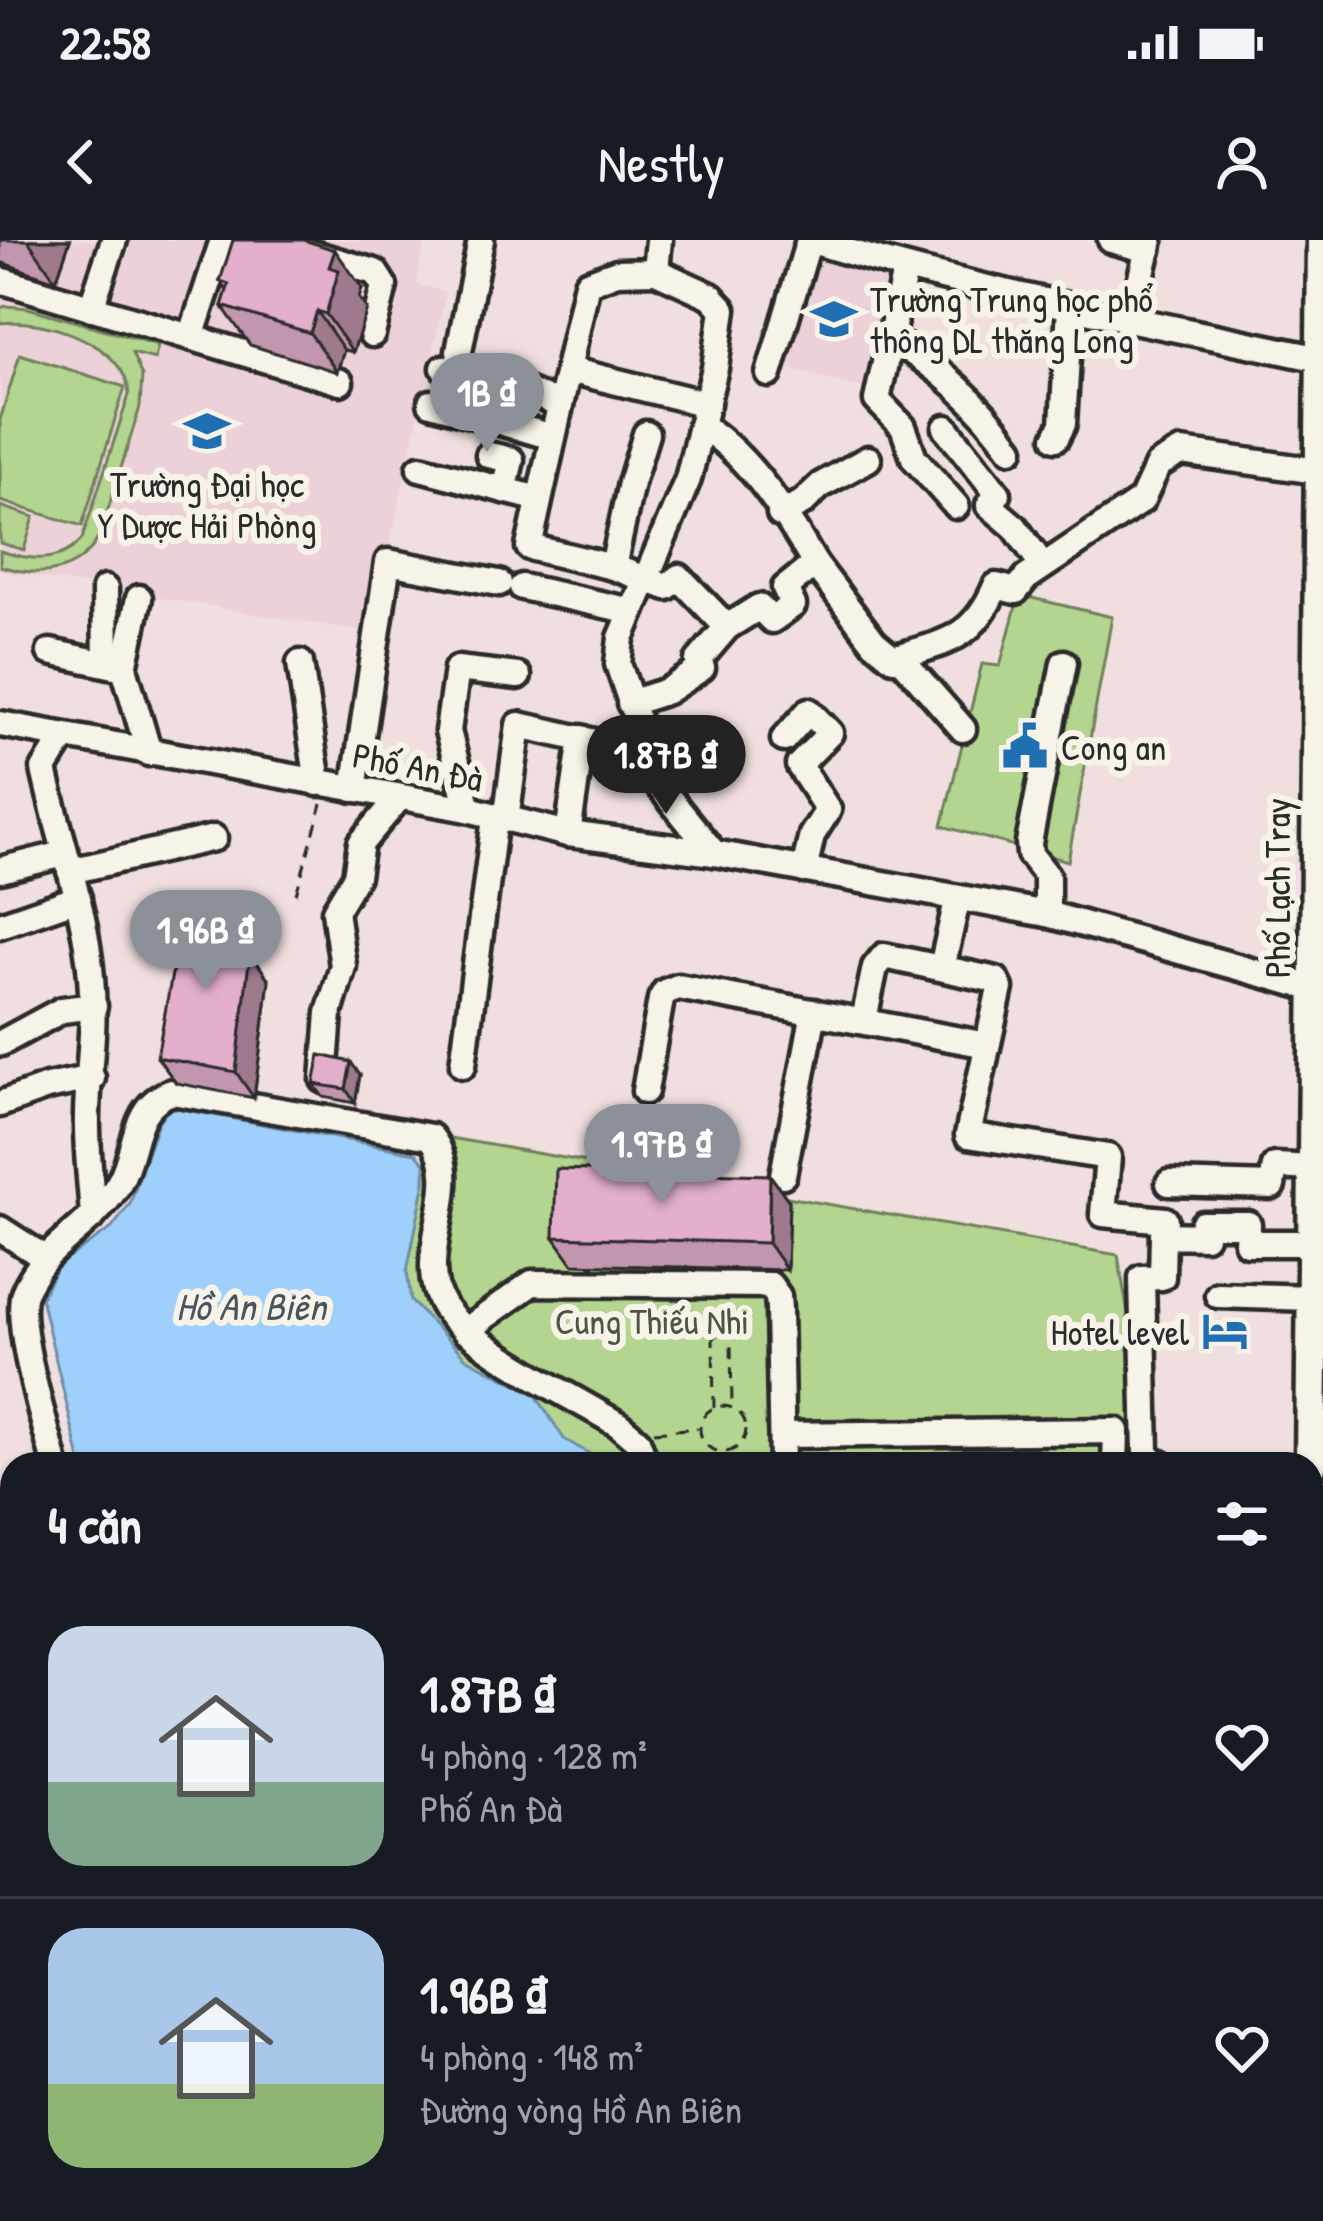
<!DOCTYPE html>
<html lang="vi">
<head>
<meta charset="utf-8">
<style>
	body { margin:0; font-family:"Patrick Hand",sans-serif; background:#20242c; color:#f1f3f6; height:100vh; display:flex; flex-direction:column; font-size:45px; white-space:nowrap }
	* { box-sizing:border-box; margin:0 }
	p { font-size:39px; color:#9ea1a6 }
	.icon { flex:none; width:66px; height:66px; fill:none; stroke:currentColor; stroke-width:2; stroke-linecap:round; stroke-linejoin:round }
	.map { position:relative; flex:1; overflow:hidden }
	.sheet { position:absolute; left:0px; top:1212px; width:1323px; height:771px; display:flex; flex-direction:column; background:#171b24; border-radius:36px 36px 0 0; box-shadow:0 3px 9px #0004 }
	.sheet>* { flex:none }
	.price { position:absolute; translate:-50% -102px; padding:0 27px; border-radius:42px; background:#8c9099; color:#fff; font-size:39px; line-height:78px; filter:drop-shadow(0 3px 6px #0008) }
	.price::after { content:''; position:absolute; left:50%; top:72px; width:36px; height:27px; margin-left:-18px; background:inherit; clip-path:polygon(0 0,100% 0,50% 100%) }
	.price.selected { background:#222; color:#fff }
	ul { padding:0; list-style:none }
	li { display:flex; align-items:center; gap:36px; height:300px; padding:0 48px }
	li+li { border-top:3px solid #363941 }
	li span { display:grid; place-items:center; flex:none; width:336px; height:240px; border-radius:36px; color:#555 }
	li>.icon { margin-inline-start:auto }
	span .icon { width:144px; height:144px; fill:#fffc; stroke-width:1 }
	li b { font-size:51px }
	h2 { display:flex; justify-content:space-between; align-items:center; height:144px; padding:0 48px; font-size:51px }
	.status { display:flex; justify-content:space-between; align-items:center; height:84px; padding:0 60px; background:#171b24; direction:ltr }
	.status svg { height:33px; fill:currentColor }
	header { display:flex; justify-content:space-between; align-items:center; height:156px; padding:0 48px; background:#171b24; font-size:54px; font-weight:600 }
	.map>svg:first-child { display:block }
	.built { fill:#edd1d9 }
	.green { fill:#b4d58f; stroke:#70805d; stroke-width:3 }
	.water { fill:#9fd0fc; stroke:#718ea8; stroke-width:3 }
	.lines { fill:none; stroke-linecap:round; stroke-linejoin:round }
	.minor-casing { stroke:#2b2b2b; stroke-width:33 }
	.major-casing { stroke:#2b2b2b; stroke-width:39 }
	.path { stroke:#2b2b2b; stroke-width:3; stroke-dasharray:12 9; stroke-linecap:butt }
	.minor { stroke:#f7f3e8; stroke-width:24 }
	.major { stroke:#f7f3e8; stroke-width:30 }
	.wall { fill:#c396af; stroke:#2b2b2b; stroke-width:3 }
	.shaded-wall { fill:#9f7a8e; stroke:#2b2b2b; stroke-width:3 }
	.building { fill:#e3afcb; stroke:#2b2b2b; stroke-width:3 }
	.labels { text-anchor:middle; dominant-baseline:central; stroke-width:12; stroke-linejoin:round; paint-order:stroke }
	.poi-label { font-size:36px; fill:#2b2b2b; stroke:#f7f3e8; text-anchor:start }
	.street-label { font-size:36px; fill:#2b2b2b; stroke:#f7f3e8 }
	.park-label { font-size:36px; fill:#4d5644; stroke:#f7f3e8 }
	.water-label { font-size:39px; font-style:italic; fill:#48545f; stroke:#f7f3e8 }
</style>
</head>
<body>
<div class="status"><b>22:58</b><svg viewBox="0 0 49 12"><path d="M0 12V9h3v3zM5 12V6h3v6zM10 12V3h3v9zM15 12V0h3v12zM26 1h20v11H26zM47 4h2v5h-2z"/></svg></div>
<header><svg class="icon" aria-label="back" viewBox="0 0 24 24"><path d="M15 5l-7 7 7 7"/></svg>Nestly<svg class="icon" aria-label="person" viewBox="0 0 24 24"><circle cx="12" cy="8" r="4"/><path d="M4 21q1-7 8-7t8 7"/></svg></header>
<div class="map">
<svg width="1323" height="1981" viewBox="0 0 1323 1981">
	<rect width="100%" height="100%" fill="#f1dfdf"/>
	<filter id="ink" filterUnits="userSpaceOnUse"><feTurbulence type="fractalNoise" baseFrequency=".00833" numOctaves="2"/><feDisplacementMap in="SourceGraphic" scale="24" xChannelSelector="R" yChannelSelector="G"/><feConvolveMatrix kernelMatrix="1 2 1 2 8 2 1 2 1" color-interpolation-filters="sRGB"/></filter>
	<g filter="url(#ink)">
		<g class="built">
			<path d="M0,0H425L416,44L446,52L370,393L0,331Z"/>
			<path d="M803,3L895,33L870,150L773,125Z"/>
		</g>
		<g class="green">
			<path d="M6,66L28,68L158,105L155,119L132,113L142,136L140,167L100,295C79,335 40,338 0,326V311C29,320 60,325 82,299L129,155C128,104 43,77 0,83V68Z"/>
			<path d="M20,114L125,147L82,286L0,261V180Z"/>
			<path d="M0,266L34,277L24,310L0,303Z"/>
			<path d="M1019,355L1112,377L1068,621L942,586L982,424L1000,426Z"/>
			<path d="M450,898L1118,1015L1153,1221L1223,1224H592L461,1130L402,1055L425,941V923Z"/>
			<path d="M651,1971H1271V1981H647Z"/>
		</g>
		<g class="water">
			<path d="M171,867L416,913L425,923V941L407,1031L411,1061L466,1118L535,1154L564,1199L607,1224H81L41,1058L58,1025L112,988L130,964L158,882Z"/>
			<path d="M12,1584V1654C0,1629 0,1609 12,1584Z"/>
			<path d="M185,1971H605L601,1981H194Z"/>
		</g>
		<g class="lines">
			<g class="minor-casing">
				<g id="minor">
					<path d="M266,0L375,32L384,46L372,94"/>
					<path d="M809,0C976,52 1149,82 1320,119"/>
					<path d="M1111,0L1148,10"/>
					<path d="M905,30L877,160L903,187L914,218L956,266"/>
					<path d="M656,31L711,56L723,69L715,128L688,239L621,398L618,424L660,547L714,613"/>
					<path d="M0,40L340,142"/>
					<path d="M91,68L114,0"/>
					<path d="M1131,79L1150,0"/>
					<path d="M191,97L223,0"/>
					<path d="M888,97C937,125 979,163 1011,209"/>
					<path d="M459,111L481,0"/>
					<path d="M444,128L527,151L560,165"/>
					<path d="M569,130L707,164"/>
					<path d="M769,134L809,0"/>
					<path d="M431,163L553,197"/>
					<path d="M702,186C751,218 786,274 815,324"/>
					<path d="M946,188L998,254L989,265L1015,287L1043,326"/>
					<path d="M646,194L631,243L613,327L667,347L679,337L727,387"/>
					<path d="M1056,198L1063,184L1070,67"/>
					<path d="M489,215L511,220L504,250"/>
					<path d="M420,228L539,259"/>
					<path d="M780,274L802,263L821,245L868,219"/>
					<path d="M613,327L529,307L587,43L617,32L656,31L659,0"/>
					<path d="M522,347L632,371"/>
					<path d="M105,349L106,423"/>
					<path d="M50,412L124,428L149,513"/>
					<path d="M899,416L963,489"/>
					<path d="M300,423L318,543"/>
					<path d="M124,428L139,358"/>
					<path d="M630,463L667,451L702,428L698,421L727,387L759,367L772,380L793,365L785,348L815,324L874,402L893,418C946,402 973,400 996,346L1016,351L1026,338L1142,260L1158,225L1181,212L1318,231"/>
					<path d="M0,484L468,569L568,594L714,613L1047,674L1323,751"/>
					<path d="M64,497L44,529C59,599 85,666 91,737C96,789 88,825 87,875C86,908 91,943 93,976"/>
					<path d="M784,499L809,471L830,493L799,525L828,570L812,595L804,630"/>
					<path d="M354,549L388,322L499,343"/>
					<path d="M468,569L448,491L457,429L518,436"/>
					<path d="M506,580L519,485L631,510"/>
					<path d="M568,594L582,498"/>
					<path d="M0,630L64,614"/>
					<path d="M70,631L214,598"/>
					<path d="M1047,674V636L1030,614L1029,603L1064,423"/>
					<path d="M0,685L78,658"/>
					<path d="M942,727L957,661"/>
					<path d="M864,780L875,727L884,716L996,740L1000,748L968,895L1108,917L1103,974L1165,980L1163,995"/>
					<path d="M1,803L62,770L94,766"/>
					<path d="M463,825L495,578"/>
					<path d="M324,840L329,773L343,726L335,671L356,636L361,603L399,558"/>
					<path d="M645,851L661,759L665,752L678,747L987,805"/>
					<path d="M0,864L47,847L92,838"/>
					<path d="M783,935L814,772"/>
					<path d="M1169,943L1272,946L1275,926L1313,928"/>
					<path d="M0,989L45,1018"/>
					<path d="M1218,1055L1312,1058"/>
					<path d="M465,1091L532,1043L770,1045L778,1056L779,1069L782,1224"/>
					<path d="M782,1195L1116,1191L1115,1224"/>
					<path d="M55,1224C46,1187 14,1085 24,1053C29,1041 40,1024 49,1015C73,991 102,973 119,943C138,911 130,866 172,852L431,897C469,945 410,1016 444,1067C470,1107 574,1157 619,1185L637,1200L646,1224"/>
					<path d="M1161,1224L1153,1221L1146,1213L1142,1038L1162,1037L1163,995L1205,996L1203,984H1248L1247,1003H1312"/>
					<path d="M1311,1257H1323"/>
					<path d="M0,1270L12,1267"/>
					<path d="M1311,1330H1323"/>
					<path d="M0,1335H12"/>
					<path d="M0,1571L12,1557"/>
					<path d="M1311,1665L1323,1671"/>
					<path d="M0,1678L12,1696"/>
					<path d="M1311,1742L1323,1745"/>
					<path d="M0,1783L12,1776"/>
					<path d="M148,1971L155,1981"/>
					<path d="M47,1981L66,1971"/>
					<path d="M644,1981L647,1971"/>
				</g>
			</g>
			<g class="major-casing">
				<g id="major">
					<path d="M1311,1224L1323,0"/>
					<path d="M1311,1353V1526"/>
					<path d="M1307,1971V1981"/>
				</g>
			</g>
			<g class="path">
				<path d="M296,654L322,564"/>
				<path d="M724,1086V1066"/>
				<circle cx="723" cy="1189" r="23"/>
				<path d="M714,1168L713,1098L724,1088L731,1100L732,1168"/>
				<path d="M654,1192L698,1188"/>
				<path d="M956,1211V1224"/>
				<path d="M845,1981V1971"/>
				<path d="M1085,1981V1971"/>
				<path d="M1195,1981V1971"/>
			</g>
			<use href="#minor" class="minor"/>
			<use href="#major" class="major"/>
		</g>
		<g class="wall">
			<path d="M0,0H70L56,41L0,22Z"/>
			<path d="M220,41L362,48L359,58L367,69L353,112L344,110L337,132L250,105L222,66L227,51Z"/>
			<path d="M237,673L256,700L253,717L269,740L254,858L176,843L157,817Z"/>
			<path d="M360,835L355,863L323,857L314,844Z"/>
			<path d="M789,961L787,1030L573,1024L554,997Z"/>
			<rect x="875" y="1971" width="185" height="10"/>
		</g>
		<g class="shaded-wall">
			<path d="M30,0H70L56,41L29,2Z"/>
			<path d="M335,10L362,48L359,58L367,69L353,112L326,74L329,27Z"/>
			<path d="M317,71L344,110L337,132L310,93Z"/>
			<path d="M237,673L256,700L253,717L269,740L254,858L236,832L232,709Z"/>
			<path d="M351,822L360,835L355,863L346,849Z"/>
			<path d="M770,935L789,961L787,1030L768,1003Z"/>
			<rect x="1042" y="1971" width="18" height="10"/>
		</g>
		<g class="building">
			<path d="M233,0H304L335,10L329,27L339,30L326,74L317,71L310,93L222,66L229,44L220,41Z"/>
			<path d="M185,662L237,673L232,709L250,713L236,832L157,817Z"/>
			<path d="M320,815L351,822L346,849L314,844Z"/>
			<path d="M556,929L770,935L768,1003L554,997Z"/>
			<rect x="1184" y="1217" width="63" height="7"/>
			<path d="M875,1971H943V1974H990V1971H1042V1981H875Z"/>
		</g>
	</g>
	<defs>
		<g id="school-bare" transform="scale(3.6)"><path d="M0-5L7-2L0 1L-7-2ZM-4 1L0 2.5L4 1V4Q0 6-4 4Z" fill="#1f6fb2" stroke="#f7f3e8" stroke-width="2.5" paint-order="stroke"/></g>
		<g id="university-bare" transform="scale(3.6)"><path d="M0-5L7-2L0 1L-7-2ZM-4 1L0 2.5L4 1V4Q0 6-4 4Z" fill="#1f6fb2" stroke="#f7f3e8" stroke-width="2.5" paint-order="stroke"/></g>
		<g id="civic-bare" transform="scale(3.6)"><path d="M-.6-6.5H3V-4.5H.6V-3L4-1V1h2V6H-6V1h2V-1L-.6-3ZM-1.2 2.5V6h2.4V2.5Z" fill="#1f6fb2" stroke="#f7f3e8" stroke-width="2.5" paint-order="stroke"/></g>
		<g id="hotel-bare" transform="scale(3.6)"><path d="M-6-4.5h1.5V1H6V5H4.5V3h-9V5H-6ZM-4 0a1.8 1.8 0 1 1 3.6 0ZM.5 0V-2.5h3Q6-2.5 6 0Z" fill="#1f6fb2" stroke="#f7f3e8" stroke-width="2.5" paint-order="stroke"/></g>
	</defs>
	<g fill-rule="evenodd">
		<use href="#school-bare" x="834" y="79"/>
		<use href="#university-bare" x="207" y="191"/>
		<use href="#civic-bare" x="1025" y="506"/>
		<use href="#hotel-bare" x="1225" y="1091"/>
	</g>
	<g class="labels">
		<g class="poi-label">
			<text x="870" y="58">Trường Trung học phổ<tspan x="870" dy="41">thông DL thăng Long</tspan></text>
			<text x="207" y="243" text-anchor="middle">Trường Đại học<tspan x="207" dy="41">Y Dược Hải Phòng</tspan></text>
			<text x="1061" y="506">Cong an</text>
			<text x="1189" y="1091" text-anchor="end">Hotel level</text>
		</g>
		<g class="street-label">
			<text transform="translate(418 526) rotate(11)">Phố An Đà</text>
			<text transform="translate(1276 648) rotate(-90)">Phố Lạch Tray</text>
		</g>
		<g class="park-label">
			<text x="652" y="1080">Cung Thiếu Nhi</text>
		</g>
		<g class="water-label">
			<text x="251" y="1065">Hồ An Biên</text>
		</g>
	</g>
</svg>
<b class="price" style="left:487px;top:215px">1B ₫</b>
<b class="price selected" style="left:666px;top:577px">1.87B ₫</b>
<b class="price" style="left:206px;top:752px">1.96B ₫</b>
<b class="price" style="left:662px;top:966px">1.97B ₫</b>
<section class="sheet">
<h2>4 căn<svg class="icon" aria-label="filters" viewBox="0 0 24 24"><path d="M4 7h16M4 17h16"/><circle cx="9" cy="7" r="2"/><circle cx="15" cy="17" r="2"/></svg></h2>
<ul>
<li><span style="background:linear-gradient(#c9d6e8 65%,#7fa58c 0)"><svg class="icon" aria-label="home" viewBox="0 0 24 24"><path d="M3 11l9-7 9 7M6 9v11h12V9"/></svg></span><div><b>1.87B ₫</b><p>4 phòng · 128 m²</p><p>Phố An Đà</p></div><svg class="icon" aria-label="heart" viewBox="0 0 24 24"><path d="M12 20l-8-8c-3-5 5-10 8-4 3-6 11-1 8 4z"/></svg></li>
<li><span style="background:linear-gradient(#a9c7e8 65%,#8fb573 0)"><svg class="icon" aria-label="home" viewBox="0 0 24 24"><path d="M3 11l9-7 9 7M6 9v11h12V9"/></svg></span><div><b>1.96B ₫</b><p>4 phòng · 148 m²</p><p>Đường vòng Hồ An Biên</p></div><svg class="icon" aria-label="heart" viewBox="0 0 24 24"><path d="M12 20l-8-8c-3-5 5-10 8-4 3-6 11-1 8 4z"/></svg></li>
</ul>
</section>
</div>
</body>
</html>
